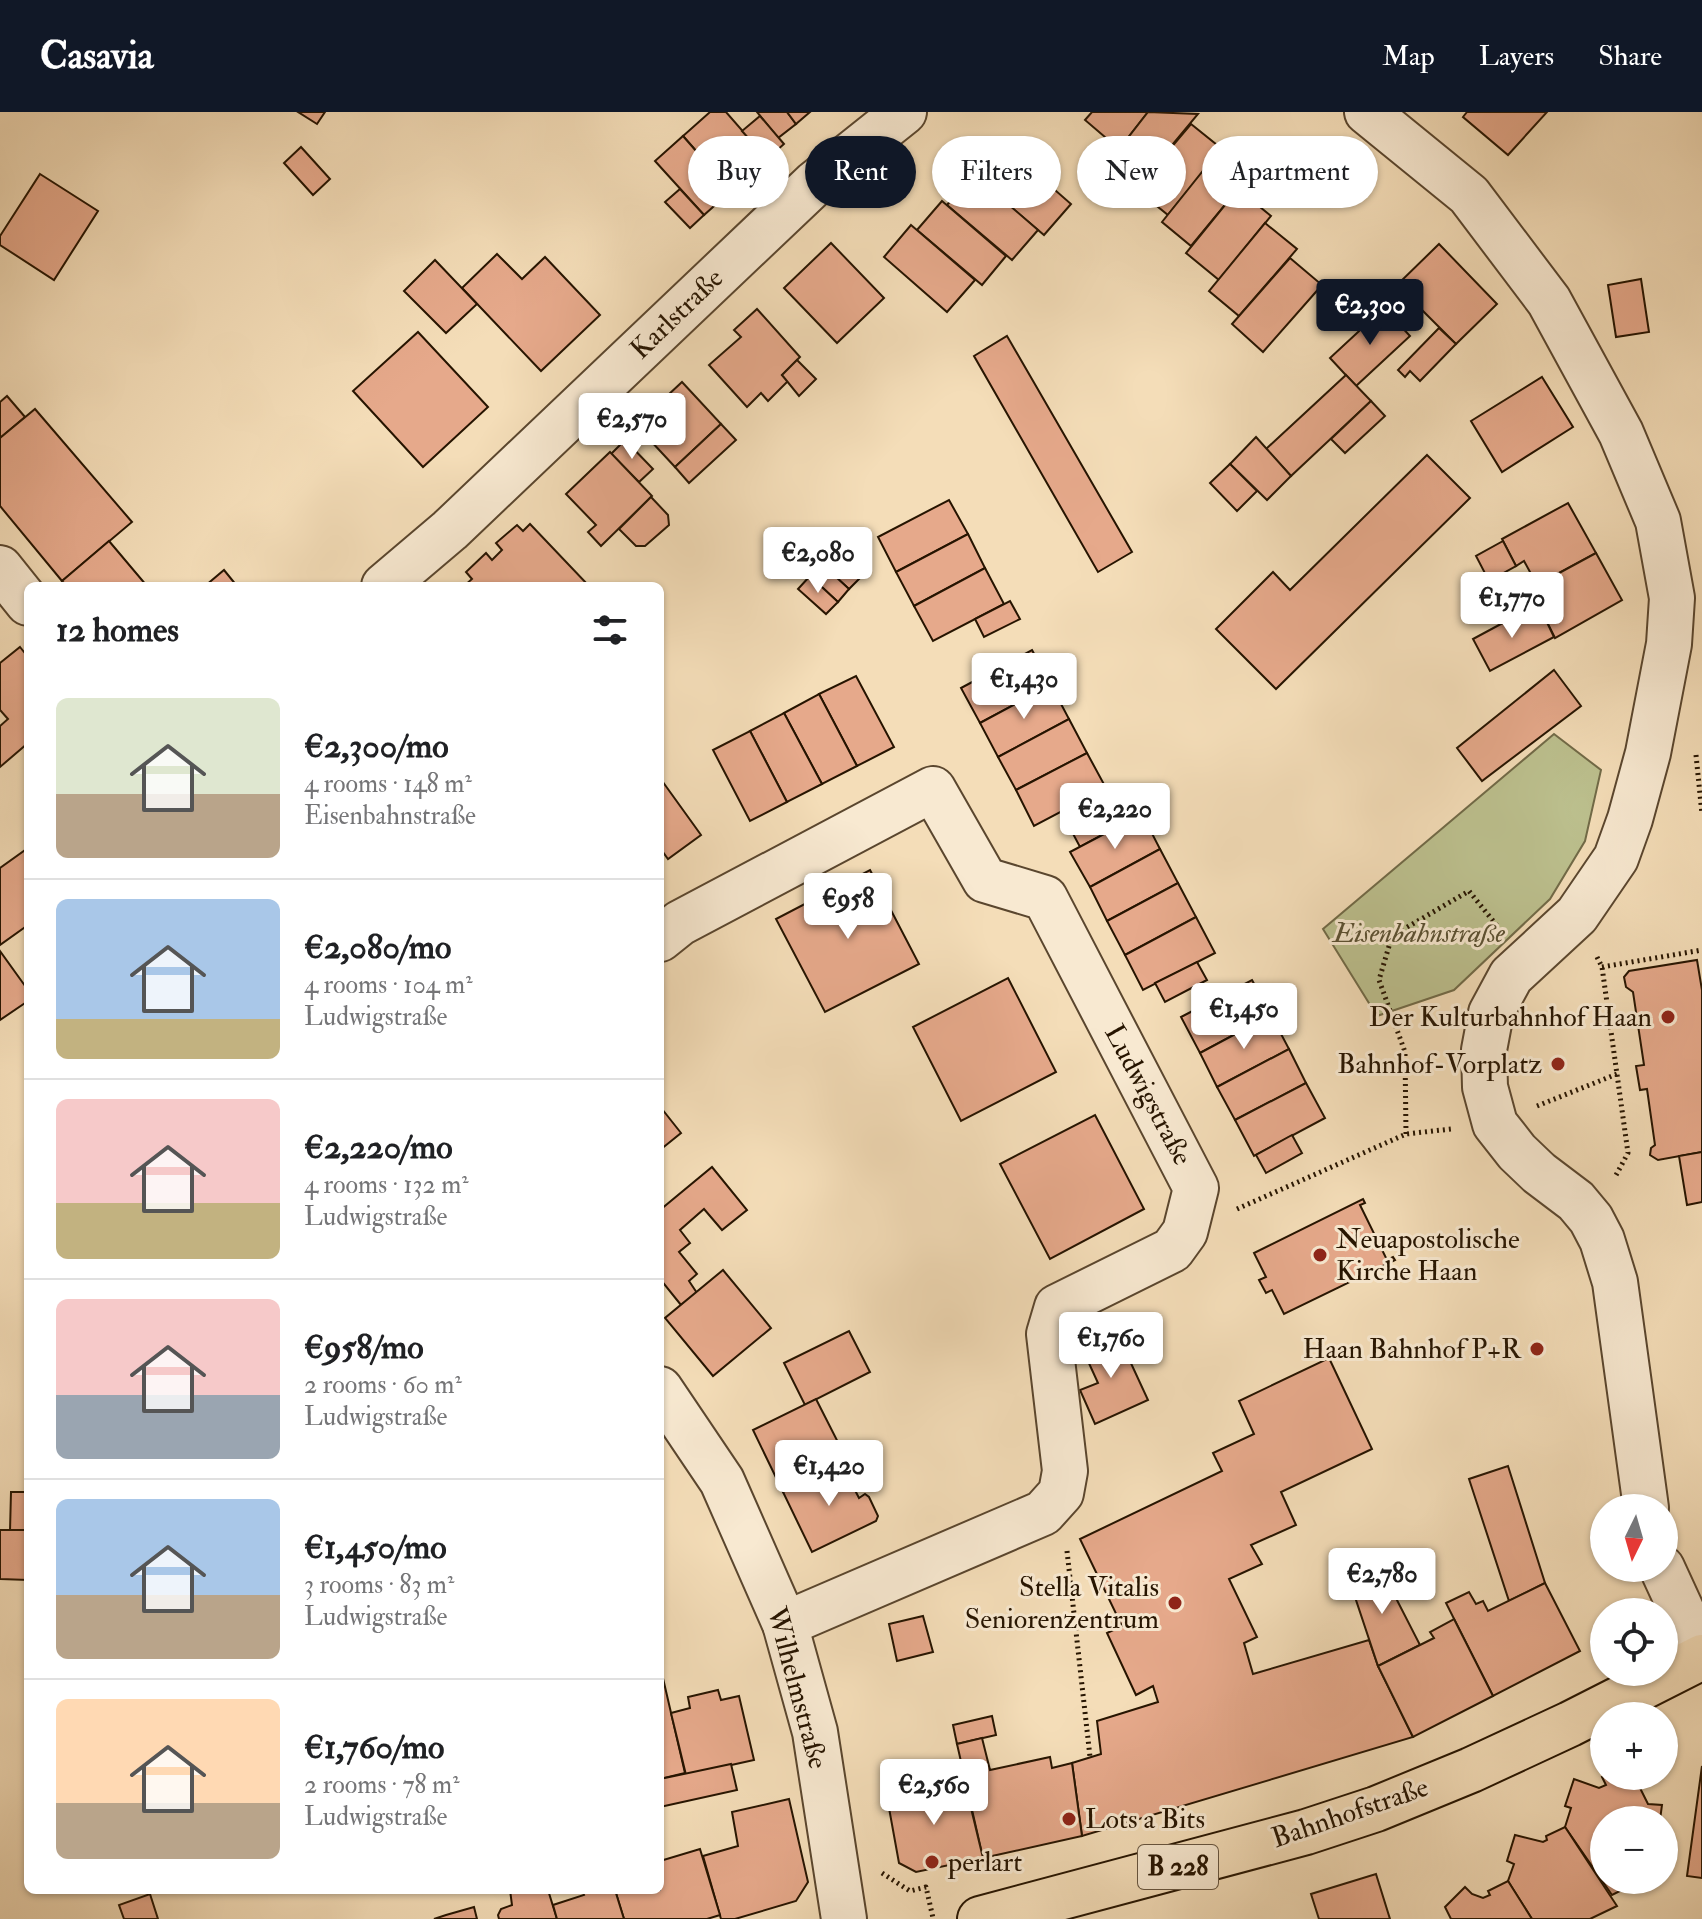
<!DOCTYPE html>
<html lang="en">
<head>
<meta charset="utf-8">
<style>
	body { margin:0; font-family:"IM FELL Double Pica",serif; background:#f2f2f2; color:#202124; height:100vh; display:flex; flex-direction:column; font-size:30px; white-space:nowrap }
	* { box-sizing:border-box; margin:0 }
	p { font-size:26px; color:#757577 }
	.icon { flex:none; width:44px; height:44px; fill:none; stroke:currentColor; stroke-width:2; stroke-linecap:round; stroke-linejoin:round }
	.map { position:relative; flex:1; overflow:hidden }
	.panel { position:absolute; left:24px; top:470px; width:640px; height:1312px; display:flex; flex-direction:column; background:#fff; border-radius:12px; box-shadow:0 2px 6px #0004 }
	.panel>* { flex:none }
	.banner { position:absolute; left:688px; top:24px; width:760px; height:72px; display:flex; gap:16px }
	.needle { width:52px; rotate:185deg }
	.buttons { position:absolute; left:1590px; top:1382px; display:grid; gap:16px }
	.buttons a { display:grid; place-items:center; width:88px; height:88px; border-radius:50%; background:#fff; box-shadow:0 2px 6px #0004; font-size:40px }
	.price { position:absolute; translate:-50% -68px; padding:0 18px; border-radius:8px; background:#fff; color:#222; font-size:26px; line-height:52px; filter:drop-shadow(0 2px 4px #0008) }
	.price::after { content:''; position:absolute; left:50%; top:48px; width:24px; height:18px; margin-left:-12px; background:inherit; clip-path:polygon(0 0,100% 0,50% 100%) }
	.price.selected { background:#111827; color:#fff }
	ul { padding:0; list-style:none }
	li { display:flex; align-items:center; gap:24px; height:200px; padding:0 32px }
	li+li { border-top:2px solid #e0e0e0 }
	li span { display:grid; place-items:center; flex:none; width:224px; height:160px; border-radius:12px; color:#555 }
	li>.icon { margin-inline-start:auto }
	span .icon { width:96px; height:96px; fill:#fffc; stroke-width:1 }
	li b { font-size:34px }
	h2 { display:flex; justify-content:space-between; align-items:center; height:96px; padding:0 32px; font-size:34px }
	.chip { padding:0 28px; border-radius:36px; background:#fff; box-shadow:0 2px 6px #0004; font-size:28px; line-height:72px }
	.chip.selected { background:#111827; color:#fff }
	header { display:flex; align-items:center; gap:48px; box-sizing:border-box; height:112px; padding:0 40px; background:#111827; color:#fff }
	header strong { font-size:38px }
	nav { display:flex; gap:44px; margin-inline-start:auto; font-size:28px }
	.map>svg:first-child { display:block }
	.green { fill:#bcc08e; stroke:#716a47; stroke-width:2 }
	.building { fill:#e6a98b; stroke:#261400; stroke-width:2 }
	.lines { fill:none; stroke-linecap:round; stroke-linejoin:round }
	.minor-casing { stroke:#5a462e; stroke-width:48 }
	.major-casing { stroke:#261400; stroke-width:48 }
	.path { stroke:#261400; stroke-width:5; stroke-dasharray:2 4; stroke-linecap:butt }
	.minor { stroke:#f8e9d1; stroke-width:44 }
	.major { stroke:#f4ddb8; stroke-width:44 }
	.poi-dot { fill:#8f2418; stroke:#f8e9d1; stroke-width:3 }
	.labels { text-anchor:middle; dominant-baseline:central; stroke-width:6; stroke-linejoin:round; paint-order:stroke }
	.shield { fill:#f8e9d1; stroke:#65543f; stroke-width:2 }
	.shield-label { font-size:26px; font-weight:bold; fill:#261400 }
	.street-label { font-size:28px; fill:#261400; stroke:#f8e9d1 }
	.park-label { font-size:28px; font-style:italic; fill:#5a5032; stroke:#f8e9d1 }
	.poi-label { font-size:28px; fill:#261400; stroke:#f8e9d1; text-anchor:end }
</style>
</head>
<body>
<header>
<strong>Casavia</strong>
<nav><a>Map</a><a>Layers</a><a>Share</a></nav>
</header>
<div class="map">
<svg width="1702" height="1807" viewBox="0 0 1702 1807">
	<rect width="100%" height="100%" fill="#f4ddb8"/>
	<filter id="stains"><feTurbulence type="fractalNoise" baseFrequency=".0025" numOctaves="4"/><feColorMatrix values="0 0 0 0 .2 0 0 0 0 .09 0 0 0 0 .02 0 0 0 .5 -.17"/></filter>
	<radialGradient id="worn" r=".72"><stop offset=".6" stop-color="#630" stop-opacity="0"/><stop offset="1" stop-color="#630" stop-opacity=".3"/></radialGradient>
	<path class="green" d="M1554,622L1601,658L1585,729L1550,787L1454,878L1377,904L1323,817Z"/>
	<g class="building">
		<path d="M298,0H325L317,12Z"/>
		<path d="M710,0H726L767,47L731,79L683,24Z"/>
		<path d="M757,0H787L796,12L778,26Z"/>
		<path d="M787,0H810L796,12Z"/>
		<path d="M1092,0H1148L1119,37L1085,8Z"/>
		<path d="M1148,0L1198,2L1143,68L1113,45Z"/>
		<path d="M1467,0H1547L1508,43L1463,5Z"/>
		<path d="M760,4L784,32L767,47L742,19Z"/>
		<path d="M1191,12L1222,37L1168,103L1136,77Z"/>
		<path d="M683,24L731,79L704,103L655,49Z"/>
		<path d="M301,35L330,67L313,83L284,51Z"/>
		<path d="M1007,36L1071,92L1044,123L979,68Z"/>
		<path d="M1214,45L1244,70L1191,134L1162,110Z"/>
		<path d="M40,62L98,99L54,168L0,133V124Z"/>
		<path d="M973,62L1038,118L1012,148L947,93Z"/>
		<path d="M680,77L704,103L690,116L665,90Z"/>
		<path d="M1238,77L1271,104L1219,168L1186,141Z"/>
		<path d="M942,89L1006,144L982,173L917,118Z"/>
		<path d="M1265,111L1297,137L1239,204L1209,179Z"/>
		<path d="M911,113L975,168L947,200L884,145Z"/>
		<path d="M831,131L884,186L837,231L784,176Z"/>
		<path d="M1439,132L1497,192L1456,232L1397,173Z"/>
		<path d="M497,142L522,167L545,145L600,203L541,259L462,176Z"/>
		<path d="M1290,146L1322,173L1263,240L1232,212Z"/>
		<path d="M435,148L477,192L446,221L404,179Z"/>
		<path d="M1641,167L1649,220L1616,225L1608,173Z"/>
		<path d="M1384,196L1410,224L1356,274L1330,246Z"/>
		<path d="M757,197L800,245L782,263L788,269L768,289L761,281L747,295L709,253L741,225L734,218Z"/>
		<path d="M1439,216L1456,232L1420,269L1410,259L1405,265L1398,258Z"/>
		<path d="M418,220L488,295L423,355L353,279Z"/>
		<path d="M1007,224L1132,440L1098,460L974,244Z"/>
		<path d="M797,248L816,267L799,284L782,263Z"/>
		<path d="M1346,263L1371,289L1291,364L1266,337Z"/>
		<path d="M1542,265L1573,315L1502,360L1471,309Z"/>
		<path d="M682,270L721,312L675,355L636,313Z"/>
		<path d="M7,284L25,305L0,326V290Z"/>
		<path d="M1371,289L1385,304L1345,341L1331,327Z"/>
		<path d="M35,297L132,410L62,469L0,394V326Z"/>
		<path d="M721,312L736,328L689,371L675,355Z"/>
		<path d="M1256,325L1291,364L1267,388L1230,352Z"/>
		<path d="M625,328L653,357L639,370L611,342Z"/>
		<path d="M610,340L652,384L601,434L588,420L596,413L566,382Z"/>
		<path d="M1427,343L1470,386L1276,577L1216,517L1273,460L1290,478Z"/>
		<path d="M1230,352L1257,379L1237,399L1210,371Z"/>
		<path d="M651,385L668,403L669,413L645,434H636L619,417Z"/>
		<path d="M949,388L968,422L896,460L878,425Z"/>
		<path d="M1568,391L1596,441L1537,473L1524,449L1516,454L1502,427Z"/>
		<path d="M530,412L589,474H464L472,467L466,460L486,441L492,448L502,438L496,431L517,413L523,419Z"/>
		<path d="M968,422L985,456L914,494L896,460Z"/>
		<path d="M109,429L147,474H67L62,469Z"/>
		<path d="M1503,429L1516,454L1489,469L1476,444Z"/>
		<path d="M838,434L865,461L849,477L822,452Z"/>
		<path d="M1596,441L1622,488L1555,526L1542,500L1550,495L1537,473Z"/>
		<path d="M822,452L849,477L838,490L810,464Z"/>
		<path d="M985,456L1004,492L933,529L914,494Z"/>
		<path d="M224,458L237,474H205Z"/>
		<path d="M810,464L838,490L826,502L798,477Z"/>
		<path d="M1010,489L1020,507L984,525L975,507Z"/>
		<path d="M1542,500L1554,525L1490,559L1473,527L1512,506L1515,513Z"/>
		<path d="M20,535L28,545V631L0,655V614L8,607L0,598V551Z"/>
		<path d="M1032,538L1051,573L980,611L961,576Z"/>
		<path d="M1554,558L1581,594L1482,669L1457,636Z"/>
		<path d="M856,564L894,635L857,654L819,582Z"/>
		<path d="M1051,573L1069,607L998,645L980,611Z"/>
		<path d="M819,582L857,654L822,672L784,601Z"/>
		<path d="M784,601L822,672L787,690L750,619Z"/>
		<path d="M1069,607L1087,641L1016,678L998,645Z"/>
		<path d="M750,619L787,690L750,709L713,638Z"/>
		<path d="M1087,641L1106,676L1034,714L1016,678Z"/>
		<path d="M660,666L701,723L668,747L660,736Z"/>
		<path d="M1097,681L1107,699L1071,718L1061,700Z"/>
		<path d="M1107,699L1115,716L1080,735L1071,718Z"/>
		<path d="M1142,702L1160,737L1090,775L1070,740Z"/>
		<path d="M28,736V813L0,833V756Z"/>
		<path d="M1160,737L1178,771L1107,809L1090,775Z"/>
		<path d="M870,758L919,852L825,900L776,807Z"/>
		<path d="M1178,771L1196,805L1125,843L1107,809Z"/>
		<path d="M1196,805L1215,841L1143,878L1125,843Z"/>
		<path d="M0,839L28,878V889L0,908Z"/>
		<path d="M1697,848L1702,878V1040L1658,1048L1650,1043L1651,1036L1655,1033L1647,977L1640,978L1636,954L1644,953L1633,880L1626,875L1624,865L1629,859Z"/>
		<path d="M1197,850L1207,868L1165,890L1155,871Z"/>
		<path d="M1008,866L1056,960L961,1009L913,915Z"/>
		<path d="M1252,868L1271,903L1200,941L1181,905Z"/>
		<path d="M1271,903L1289,937L1217,975L1200,941Z"/>
		<path d="M1289,937L1306,971L1235,1008L1217,975Z"/>
		<path d="M1306,971L1325,1006L1254,1044L1235,1008Z"/>
		<path d="M662,997L681,1021L660,1038V999Z"/>
		<path d="M1095,1003L1144,1097L1050,1147L1000,1052Z"/>
		<path d="M1292,1023L1302,1041L1266,1061L1256,1043Z"/>
		<path d="M1702,1040V1090L1687,1093L1679,1044Z"/>
		<path d="M712,1055L747,1098L722,1118L704,1097L680,1118L690,1131L679,1140L697,1162L689,1169L697,1181L681,1193L660,1167V1098Z"/>
		<path d="M1363,1087L1365,1091L1360,1093L1387,1148L1393,1145L1395,1148L1284,1202L1272,1178L1266,1181L1259,1168L1266,1165L1254,1141Z"/>
		<path d="M723,1158L771,1216L713,1264L665,1206Z"/>
		<path d="M849,1219L870,1260L805,1293L784,1251Z"/>
		<path d="M1117,1221L1148,1288L1095,1312L1080,1278L1098,1271L1082,1236Z"/>
		<path d="M1329,1246L1372,1337L1281,1380L1296,1413L1251,1433L1262,1452L1229,1467L1257,1525L1244,1531L1253,1562L1369,1528L1378,1554L1413,1625L1082,1724L1072,1651L1101,1642L1097,1609L1158,1590L1153,1574L1136,1583L1107,1521L1122,1514L1080,1427L1222,1359L1213,1341L1254,1322L1239,1289Z"/>
		<path d="M816,1287L847,1348L783,1380L753,1318Z"/>
		<path d="M847,1348L842,1353L859,1386L865,1382L869,1385L878,1404L876,1409L812,1440L783,1380Z"/>
		<path d="M1508,1354L1545,1471L1509,1489L1469,1367Z"/>
		<path d="M11,1380H28V1418L10,1419Z"/>
		<path d="M0,1418H28V1468L0,1467Z"/>
		<path d="M1379,1453L1420,1533L1378,1554L1348,1464Z"/>
		<path d="M1545,1471L1580,1539L1493,1584L1446,1491L1469,1480L1476,1492L1483,1489L1488,1499Z"/>
		<path d="M923,1504L933,1540L897,1549L889,1512Z"/>
		<path d="M1454,1507L1493,1584L1413,1625L1378,1554L1434,1526L1430,1520Z"/>
		<path d="M662,1562L685,1661L660,1667V1563Z"/>
		<path d="M718,1578L721,1588L739,1584L754,1648L686,1663L671,1601L690,1596L688,1585Z"/>
		<path d="M992,1604L996,1623L957,1632L953,1613Z"/>
		<path d="M982,1626L990,1658L1050,1645L1052,1656L1072,1651L1082,1724L983,1746L957,1632Z"/>
		<path d="M731,1652L737,1678L660,1695V1667Z"/>
		<path d="M1702,1654V1766L1687,1764Z"/>
		<path d="M1604,1664H1634L1648,1692L1662,1693L1660,1708H1604V1768H1642L1612,1783L1565,1715L1571,1696L1565,1694L1574,1667L1599,1676L1606,1673L1602,1665Z"/>
		<path d="M964,1667L983,1746L916,1760L899,1751L887,1685Z"/>
		<path d="M789,1687L808,1770L796,1789L735,1807H721L703,1744L738,1734L732,1700Z"/>
		<path d="M1565,1715L1617,1794L1590,1807H1532L1508,1769L1514,1752L1507,1749L1515,1723L1543,1730L1547,1728L1546,1724Z"/>
		<path d="M700,1737L720,1803L707,1807H624L615,1778H660V1749Z"/>
		<path d="M1376,1762L1390,1807H1319L1311,1782Z"/>
		<path d="M1508,1769L1532,1807H1451L1445,1795L1465,1775L1472,1782L1483,1786L1490,1783L1488,1779Z"/>
		<path d="M510,1778H548L557,1807H499L498,1803L501,1797L512,1793Z"/>
		<path d="M582,1778H615L624,1807H557L553,1793L584,1783Z"/>
		<path d="M150,1782L158,1807H124L119,1793Z"/>
		<path d="M474,1795L477,1807H434L446,1803Z"/>
	</g>
	<g class="lines">
		<g class="minor-casing">
			<g id="minor">
				<path d="M1367,0L1469,83L1549,189L1621,321L1658,409L1672,486L1669,532L1648,641L1630,707L1616,746L1577,803L1511,864L1491,901L1484,938L1485,975L1495,1012L1517,1040L1539,1061L1576,1089L1591,1107L1602,1128L1615,1170L1646,1396"/>
				<path d="M0,456L28,491"/>
				<path d="M384,474L450,418L815,71L904,0"/>
				<path d="M660,827L680,811L933,677L985,768L1045,786L1196,1076L1185,1120L1172,1138L1057,1195L1049,1222L1065,1359L1061,1381L1043,1401L785,1512"/>
				<path d="M660,1277L722,1369L785,1512L815,1620L844,1807"/>
				<path d="M1662,1456L1702,1543"/>
			</g>
		</g>
		<g class="major-casing">
			<path id="major" d="M980,1807L1306,1720L1376,1697L1471,1658L1570,1612L1702,1545"/>
		</g>
		<g class="path">
			<path d="M1696,643L1702,702"/>
			<path d="M1597,845L1602,855L1628,1041L1615,1065"/>
			<path d="M1602,855L1702,838"/>
			<path d="M1537,994L1617,962"/>
			<path d="M1406,1022L1405,940L1379,868L1392,824L1469,779L1498,815"/>
			<path d="M1237,1097L1406,1022L1451,1017"/>
			<path d="M1067,1439L1090,1645"/>
			<path d="M882,1761L910,1779L926,1775L933,1806"/>
		</g>
		<use href="#minor" class="minor"/>
		<use href="#major" class="major"/>
	</g>
	<g class="poi-dot">
		<circle cx="1668" cy="905" r="8"/>
		<circle cx="1558" cy="952" r="8"/>
		<circle cx="1320" cy="1143" r="8"/>
		<circle cx="1537" cy="1237" r="8"/>
		<circle cx="1175" cy="1491" r="8"/>
		<circle cx="1069" cy="1707" r="8"/>
		<circle cx="932" cy="1750" r="8"/>
	</g>
	<g class="labels">
		<rect class="shield" x="1138" y="1733" width="80" height="44" rx="6"/>
		<g class="shield-label">
			<text x="1178" y="1755">B 228</text>
		</g>
		<g class="street-label">
			<text transform="translate(677 202) rotate(-44)">Karlstraße</text>
			<text transform="translate(1148 983) rotate(62)">Ludwigstraße</text>
			<text transform="translate(797 1576) rotate(75)">Wilhelmstraße</text>
			<text transform="translate(1350 1701) rotate(-19)">Bahnhofstraße</text>
		</g>
		<g class="park-label">
			<text x="1419" y="821">Eisenbahnstraße</text>
		</g>
		<g class="poi-label">
			<text x="1652" y="905">Der Kulturbahnhof Haan</text>
			<text x="1542" y="952">Bahnhof-Vorplatz</text>
			<text x="1336" y="1127" text-anchor="start">Neuapostolische<tspan x="1336" dy="32">Kirche Haan</tspan></text>
			<text x="1521" y="1237">Haan Bahnhof P+R</text>
			<text x="1159" y="1475">Stella Vitalis<tspan x="1159" dy="32">Seniorenzentrum</tspan></text>
			<text x="1085" y="1707" text-anchor="start">Lots a Bits</text>
			<text x="948" y="1750" text-anchor="start">perlart</text>
		</g>
	</g>
	<rect width="100%" height="100%" filter="url(#stains)"/>
	<rect width="100%" height="100%" fill="url(#worn)"/>
</svg>
<div class="buttons">
<a><svg class="needle" viewBox="-14 -14 28 28"><path d="M0-13l5 13h-10z" fill="#e53935"/><path d="M0 13l5-13h-10z" fill="#757577"/></svg></a>
<a><svg class="icon" aria-label="locate" viewBox="0 0 24 24"><circle cx="12" cy="12" r="6"/><path d="M12 2v4M12 18v4M2 12h4M18 12h4"/></svg></a>
<a>+</a>
<a>−</a>
</div>
<b class="price selected" style="left:1370px;top:235px">€2,300</b>
<b class="price" style="left:632px;top:349px">€2,570</b>
<b class="price" style="left:818px;top:483px">€2,080</b>
<b class="price" style="left:1512px;top:528px">€1,770</b>
<b class="price" style="left:1024px;top:609px">€1,430</b>
<b class="price" style="left:1115px;top:739px">€2,220</b>
<b class="price" style="left:848px;top:829px">€958</b>
<b class="price" style="left:1244px;top:939px">€1,450</b>
<b class="price" style="left:1111px;top:1268px">€1,760</b>
<b class="price" style="left:829px;top:1396px">€1,420</b>
<b class="price" style="left:1382px;top:1504px">€2,780</b>
<b class="price" style="left:934px;top:1715px">€2,560</b>
<div class="banner">
<a class="chip">Buy</a>
<a class="chip selected">Rent</a>
<a class="chip">Filters</a>
<a class="chip">New</a>
<a class="chip">Apartment</a>
</div>
<section class="panel">
<h2>12 homes<svg class="icon" aria-label="filters" viewBox="0 0 24 24"><path d="M4 7h16M4 17h16"/><circle cx="9" cy="7" r="2"/><circle cx="15" cy="17" r="2"/></svg></h2>
<ul>
<li><span style="background:linear-gradient(#dfe7d0 60%,#b9a48a 0)"><svg class="icon" aria-label="home" viewBox="0 0 24 24"><path d="M3 11l9-7 9 7M6 9v11h12V9"/></svg></span><div><b>€2,300/mo</b><p>4 rooms · 148 m²</p><p>Eisenbahnstraße</p></div></li>
<li><span style="background:linear-gradient(#a9c7e8 75%,#c2b280 0)"><svg class="icon" aria-label="home" viewBox="0 0 24 24"><path d="M3 11l9-7 9 7M6 9v11h12V9"/></svg></span><div><b>€2,080/mo</b><p>4 rooms · 104 m²</p><p>Ludwigstraße</p></div></li>
<li><span style="background:linear-gradient(#f6c9c9 65%,#c2b280 0)"><svg class="icon" aria-label="home" viewBox="0 0 24 24"><path d="M3 11l9-7 9 7M6 9v11h12V9"/></svg></span><div><b>€2,220/mo</b><p>4 rooms · 132 m²</p><p>Ludwigstraße</p></div></li>
<li><span style="background:linear-gradient(#f6c9c9 60%,#9aa5b1 0)"><svg class="icon" aria-label="home" viewBox="0 0 24 24"><path d="M3 11l9-7 9 7M6 9v11h12V9"/></svg></span><div><b>€958/mo</b><p>2 rooms · 60 m²</p><p>Ludwigstraße</p></div></li>
<li><span style="background:linear-gradient(#a9c7e8 60%,#b9a48a 0)"><svg class="icon" aria-label="home" viewBox="0 0 24 24"><path d="M3 11l9-7 9 7M6 9v11h12V9"/></svg></span><div><b>€1,450/mo</b><p>3 rooms · 83 m²</p><p>Ludwigstraße</p></div></li>
<li><span style="background:linear-gradient(#ffd9b3 65%,#b9a48a 0)"><svg class="icon" aria-label="home" viewBox="0 0 24 24"><path d="M3 11l9-7 9 7M6 9v11h12V9"/></svg></span><div><b>€1,760/mo</b><p>2 rooms · 78 m²</p><p>Ludwigstraße</p></div></li>
</ul>
</section>
</div>
</body>
</html>
